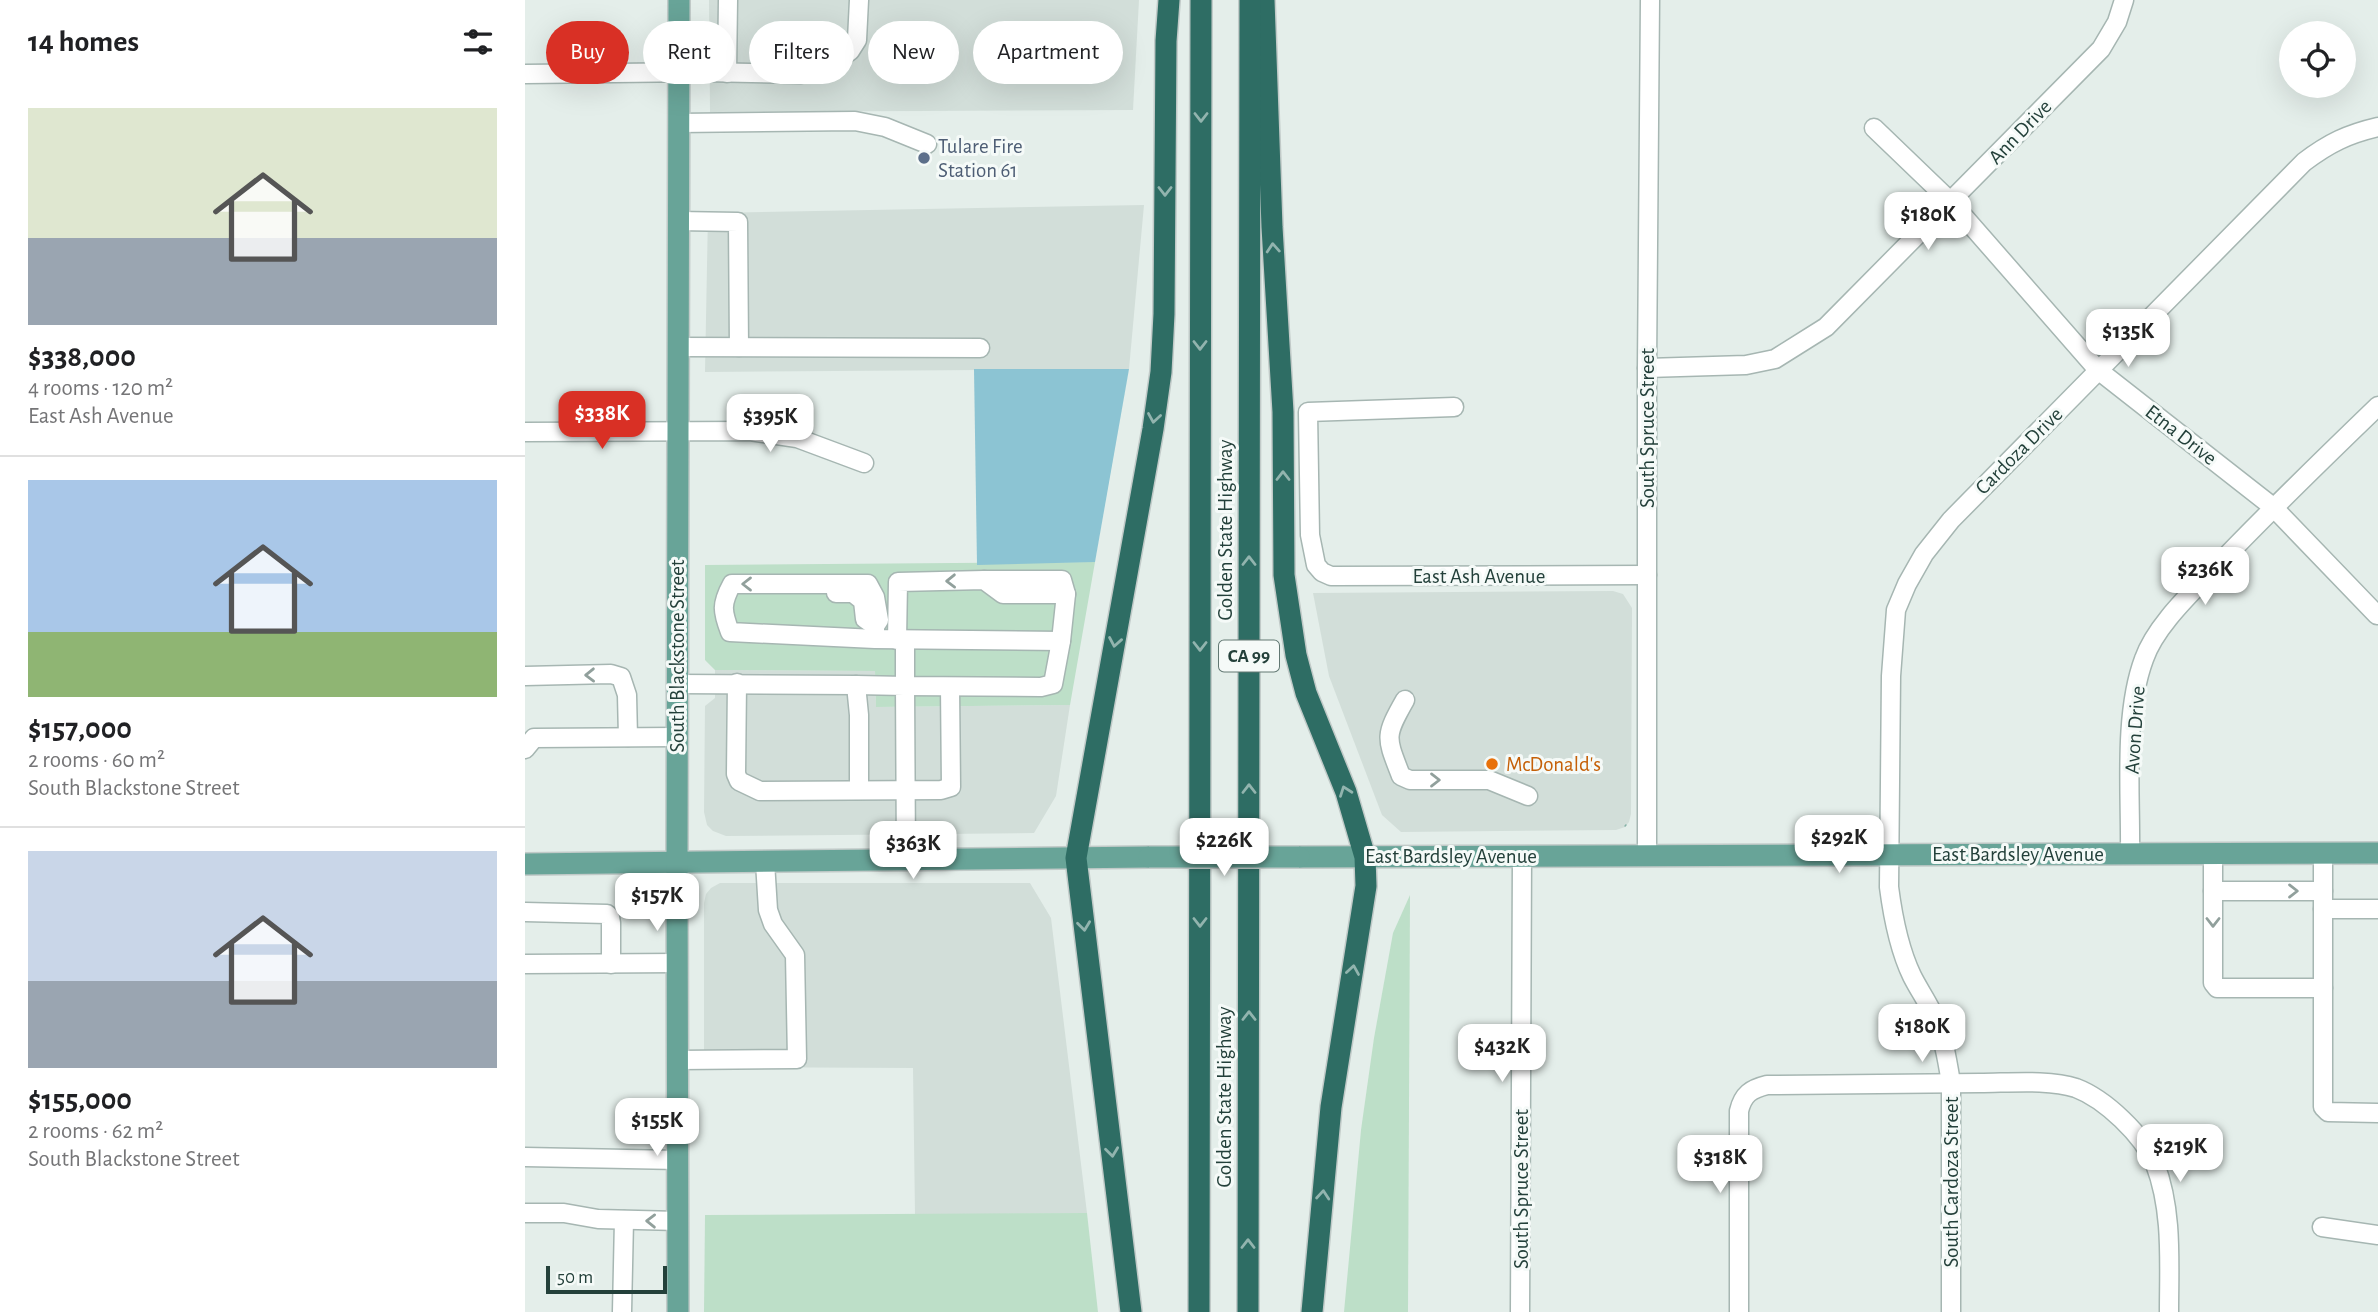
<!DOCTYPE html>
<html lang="en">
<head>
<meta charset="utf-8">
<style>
	body { margin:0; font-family:"Alegreya Sans",sans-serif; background:#f2f2f2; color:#202124; height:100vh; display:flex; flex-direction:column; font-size:26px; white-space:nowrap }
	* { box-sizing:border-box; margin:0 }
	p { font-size:23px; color:#757577 }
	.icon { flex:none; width:38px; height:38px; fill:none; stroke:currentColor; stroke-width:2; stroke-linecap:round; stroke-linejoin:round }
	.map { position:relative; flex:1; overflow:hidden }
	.drawer { display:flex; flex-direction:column; background:#fff; width:525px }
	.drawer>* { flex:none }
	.hud { position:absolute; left:21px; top:21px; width:665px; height:63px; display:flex; gap:14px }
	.buttons { position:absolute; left:1754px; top:21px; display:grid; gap:14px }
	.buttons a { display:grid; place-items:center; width:77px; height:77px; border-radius:50%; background:#fff; box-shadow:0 7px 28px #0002; font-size:35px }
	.scale { position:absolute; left:21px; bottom:18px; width:121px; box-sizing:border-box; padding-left:7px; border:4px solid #23403a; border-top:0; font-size:19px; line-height:24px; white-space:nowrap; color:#23403a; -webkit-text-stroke:5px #f5faf8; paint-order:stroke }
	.price { position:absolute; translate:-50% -60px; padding:0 16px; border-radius:14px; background:#fff; color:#222; font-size:23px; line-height:46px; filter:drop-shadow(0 2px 4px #0008) }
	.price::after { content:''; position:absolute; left:50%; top:42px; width:21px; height:16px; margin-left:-10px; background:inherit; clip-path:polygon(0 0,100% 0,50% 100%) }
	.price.current { background:#d93025; color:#fff }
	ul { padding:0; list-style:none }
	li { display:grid; align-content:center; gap:14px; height:371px; padding:0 28px }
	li+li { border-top:2px solid #e0e0e0 }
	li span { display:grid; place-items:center; height:217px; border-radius:0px; color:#555 }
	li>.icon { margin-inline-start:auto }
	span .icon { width:126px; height:126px; fill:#fffc; stroke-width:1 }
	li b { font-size:30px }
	h2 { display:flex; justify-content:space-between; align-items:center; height:84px; padding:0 28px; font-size:30px }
	.tag { padding:0 24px; border-radius:32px; background:#fff; box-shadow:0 7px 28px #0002; font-size:24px; line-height:63px }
	.tag.current { background:#d93025; color:#fff }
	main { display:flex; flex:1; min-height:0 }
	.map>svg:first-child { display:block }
	.built { fill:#d2ded9 }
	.green { fill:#bddfc8 }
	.water { fill:#8cc4d3 }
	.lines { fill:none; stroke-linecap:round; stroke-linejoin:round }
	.minor-casing { stroke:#a6b6b2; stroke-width:21 }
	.major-casing { stroke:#c1cac8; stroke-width:24 }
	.highway-casing { stroke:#c1cac8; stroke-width:24 }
	.path { stroke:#84b2a6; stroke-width:2.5; stroke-dasharray:3.5 5; stroke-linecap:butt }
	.minor { stroke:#fff; stroke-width:18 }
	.major { stroke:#68a498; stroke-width:21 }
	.highway { stroke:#2e6d64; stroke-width:21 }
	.major-bridge-casing { stroke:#c1cac8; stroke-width:24; stroke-linecap:butt }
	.major-bridge { stroke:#68a498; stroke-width:21 }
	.oneway { stroke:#92b4ae }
	.oneway2 { stroke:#91a09c }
	.service-dot { fill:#5c6f8a; stroke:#f5faf8; stroke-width:2.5 }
	.food-dot { fill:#e8710a; stroke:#f5faf8; stroke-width:2.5 }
	.labels { text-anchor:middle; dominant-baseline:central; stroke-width:6; stroke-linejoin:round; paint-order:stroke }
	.shield { fill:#f5faf8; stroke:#627873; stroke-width:2 }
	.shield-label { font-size:19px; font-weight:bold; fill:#23403a }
	.street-label { font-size:21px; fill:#23403a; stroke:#f5faf8 }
	.service-label { font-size:21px; fill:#4e5e75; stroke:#f5faf8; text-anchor:start }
	.food-label { font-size:21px; fill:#c56008; stroke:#f5faf8; text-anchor:start }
</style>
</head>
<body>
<main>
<section class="drawer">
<h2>14 homes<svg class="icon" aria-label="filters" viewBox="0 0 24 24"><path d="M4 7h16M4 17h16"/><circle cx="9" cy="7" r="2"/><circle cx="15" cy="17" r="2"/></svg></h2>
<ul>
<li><span style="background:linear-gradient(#dfe7d0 60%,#9aa5b1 0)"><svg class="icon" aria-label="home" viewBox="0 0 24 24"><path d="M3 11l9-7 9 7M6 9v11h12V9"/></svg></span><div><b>$338,000</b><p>4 rooms · 120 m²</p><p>East Ash Avenue</p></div></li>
<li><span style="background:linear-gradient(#a9c7e8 70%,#8fb573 0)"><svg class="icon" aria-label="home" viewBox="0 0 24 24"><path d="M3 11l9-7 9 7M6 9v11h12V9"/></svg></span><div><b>$157,000</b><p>2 rooms · 60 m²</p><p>South Blackstone Street</p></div></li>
<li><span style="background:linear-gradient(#c9d6e8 60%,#9aa5b1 0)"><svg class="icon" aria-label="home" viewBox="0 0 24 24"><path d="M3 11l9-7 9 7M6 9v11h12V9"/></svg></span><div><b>$155,000</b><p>2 rooms · 62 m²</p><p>South Blackstone Street</p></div></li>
</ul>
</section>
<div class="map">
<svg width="1853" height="1312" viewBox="0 0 1853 1312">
	<rect width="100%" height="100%" fill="#e4eeea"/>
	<g class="built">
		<path d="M184,0H614L608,110L185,112Z"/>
		<path d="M619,205L604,369L180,372L183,213Z"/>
		<path d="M1088,591L1098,594L1107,608L1106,814L1104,822L1100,827L1091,830L876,832L857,815L804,676L788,593Z"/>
		<path d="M190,670L350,671L351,707L545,705L531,796L509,833L201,836L188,831L182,825L179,812L180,706L190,698Z"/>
		<path d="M195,883H505L526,918L562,1213L390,1215L388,1068L179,1067V903L181,894L186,888Z"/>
	</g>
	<g class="green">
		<path d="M570,562L545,705L351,707L350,671L190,670L180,660V565Z"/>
		<path d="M885,895L883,1312H819L836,1130L849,1038L868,933Z"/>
		<path d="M562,1213L573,1312H179L180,1215Z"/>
	</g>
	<path class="water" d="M449,369H604L570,562L452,565Z"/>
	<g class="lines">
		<g class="minor-casing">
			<g id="minor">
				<path d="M202,73L203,0"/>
				<path d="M0,74L178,72L276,74L304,66L325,51L332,40L334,0"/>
				<path d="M154,123L330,121L360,127L402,144"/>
				<path d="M1349,128L1426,202L1573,370L1748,507L1852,615"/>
				<path d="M153,221L213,222L214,347"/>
				<path d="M153,347L455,348"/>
				<path d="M1122,368L1221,365L1250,359L1301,327L1576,49L1592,22L1599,0"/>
				<path d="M929,407L783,412L785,535L791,565L797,572L806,576L1122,575"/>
				<path d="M0,432L225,431L272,438L339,463"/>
				<path d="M459,580H537L541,594"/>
				<path d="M311,593H328L338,601L340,619L350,626"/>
				<path d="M350,639V626L354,620L350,597L343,584H207C196,604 197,611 205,632L350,639L536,641"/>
				<path d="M372,640L373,582L459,580L478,594H541L536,641L528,684L516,687L380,686V640"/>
				<path d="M0,676L86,674L96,677L102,695L103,737"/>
				<path d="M212,683L211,774L214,781L235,791L416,790L426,787L425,687"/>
				<path d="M152,684L331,685L334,715V790"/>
				<path d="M331,685L380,686L381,860"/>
				<path d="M880,700C859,737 861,737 876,776L885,780H964L1003,796"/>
				<path d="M0,749L9,738L152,737"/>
				<path d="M1798,853V1107L1803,1112L1853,1113"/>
				<path d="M1605,854C1606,794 1598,715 1619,659C1630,627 1664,595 1687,571C1741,514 1797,460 1853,406"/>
				<path d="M1688,854V983L1692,988H1798"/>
				<path d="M1122,855V368L1125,0"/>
				<path d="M1688,891H1798"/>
				<path d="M1798,909H1853"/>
				<path d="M0,912L82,914L85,917L86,923V964"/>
				<path d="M0,964L153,963"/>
				<path d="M153,1060L272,1059L270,955L248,924L243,910L240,862"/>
				<path d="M0,1157L153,1160"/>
				<path d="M0,1213H39L73,1219L153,1221"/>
				<path d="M1797,1227L1853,1235"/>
				<path d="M97,1312L99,1220"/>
				<path d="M995,1312L997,856"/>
				<path d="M1214,1312V1111C1218,1094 1226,1089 1242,1085C1313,1084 1384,1083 1455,1083C1483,1083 1524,1079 1551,1088C1580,1099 1618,1135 1630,1164C1648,1211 1644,1263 1644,1312"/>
				<path d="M1426,1312V1083C1422,1058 1418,1033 1406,1010C1400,998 1393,988 1387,976C1374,949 1368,918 1364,887L1366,676L1371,610L1382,584L1399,554L1426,520L1779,162C1804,143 1823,134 1853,127"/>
			</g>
		</g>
		<g class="major-casing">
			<g id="major">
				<path d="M774,857L1853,853"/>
				<path d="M0,864L624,857"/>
				<path d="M153,1312L152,862L154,0"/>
			</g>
		</g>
		<g class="highway-casing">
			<g id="highway">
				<path d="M739,0L747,227L758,412L759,575L771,655L781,693L821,792L840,857L841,886L806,1107L787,1312"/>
				<path d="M606,1312L551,858L628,429L636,372L639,314L641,41L644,0"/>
				<path d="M674,1312L676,0"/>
				<path d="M723,1312L725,0"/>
			</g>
		</g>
		<path class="path" d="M1100,825L1101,826"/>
		<use href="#minor" class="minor"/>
		<use href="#major" class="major"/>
		<use href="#highway" class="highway"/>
		<g class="major-bridge-casing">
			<path id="major-bridge" d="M624,857H774"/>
		</g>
		<use href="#major-bridge" class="major-bridge"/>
	</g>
	<defs><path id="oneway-chevron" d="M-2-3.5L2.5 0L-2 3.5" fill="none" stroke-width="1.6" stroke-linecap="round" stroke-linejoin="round" transform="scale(1.75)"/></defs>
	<g class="oneway">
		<use href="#oneway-chevron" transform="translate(676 117) rotate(90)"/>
		<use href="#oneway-chevron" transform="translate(640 191) rotate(90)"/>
		<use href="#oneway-chevron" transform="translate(748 248) rotate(-94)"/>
		<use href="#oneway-chevron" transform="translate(675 345) rotate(90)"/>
		<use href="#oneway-chevron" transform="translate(629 418) rotate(99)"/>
		<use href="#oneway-chevron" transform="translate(758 476) rotate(-90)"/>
		<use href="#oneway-chevron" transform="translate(724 561) rotate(-90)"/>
		<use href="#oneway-chevron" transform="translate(590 642) rotate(100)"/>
		<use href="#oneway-chevron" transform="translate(675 646) rotate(90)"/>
		<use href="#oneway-chevron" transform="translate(724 789) rotate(-90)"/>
		<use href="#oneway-chevron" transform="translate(820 791) rotate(-110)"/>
		<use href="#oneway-chevron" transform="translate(675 922) rotate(90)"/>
		<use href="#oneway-chevron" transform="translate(559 926) rotate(83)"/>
		<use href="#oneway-chevron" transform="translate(828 970) rotate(-81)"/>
		<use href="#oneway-chevron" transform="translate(724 1016) rotate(-90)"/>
		<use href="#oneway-chevron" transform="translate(587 1152) rotate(83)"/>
		<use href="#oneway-chevron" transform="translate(798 1195) rotate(-85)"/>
		<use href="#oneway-chevron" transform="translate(723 1244) rotate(-90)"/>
	</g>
	<g class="oneway2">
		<use href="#oneway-chevron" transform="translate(426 581) rotate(179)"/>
		<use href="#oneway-chevron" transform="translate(222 584) rotate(180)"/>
		<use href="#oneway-chevron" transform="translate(65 675) rotate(179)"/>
		<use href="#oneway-chevron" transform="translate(910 780)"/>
		<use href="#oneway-chevron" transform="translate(1768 891)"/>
		<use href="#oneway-chevron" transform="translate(1688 922) rotate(90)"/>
		<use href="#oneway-chevron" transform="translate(126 1221) rotate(-179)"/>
	</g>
	<circle class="service-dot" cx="399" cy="158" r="7"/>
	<circle class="food-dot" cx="967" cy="764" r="7"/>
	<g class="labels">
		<rect class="shield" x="694" y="640.5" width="60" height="31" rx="5"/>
		<g class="shield-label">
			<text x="724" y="656">CA 99</text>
		</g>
		<g class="street-label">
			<text transform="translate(1495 132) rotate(-46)">Ann Drive</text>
			<text transform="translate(1122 428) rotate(-90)">South Spruce Street</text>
			<text transform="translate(1656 435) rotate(38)">Etna Drive</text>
			<text transform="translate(1494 451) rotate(-45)">Cardoza Drive</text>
			<text transform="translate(700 530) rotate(-90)">Golden State Highway</text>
			<text x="954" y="576">East Ash Avenue</text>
			<text transform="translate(152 656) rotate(-90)">South Blackstone Street</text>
			<text transform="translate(1610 730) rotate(-86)">Avon Drive</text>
			<text x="1493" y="854">East Bardsley Avenue</text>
			<text x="926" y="856">East Bardsley Avenue</text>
			<text transform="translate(699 1097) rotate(-90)">Golden State Highway</text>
			<text transform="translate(1426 1182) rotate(-90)">South Cardoza Street</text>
			<text transform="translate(996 1189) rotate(-90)">South Spruce Street</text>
		</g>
		<g class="service-label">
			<text x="413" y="146">Tulare Fire<tspan x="413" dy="24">Station 61</tspan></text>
		</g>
		<g class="food-label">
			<text x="981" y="764">McDonald's</text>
		</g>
	</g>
</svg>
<div class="buttons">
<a><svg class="icon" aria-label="locate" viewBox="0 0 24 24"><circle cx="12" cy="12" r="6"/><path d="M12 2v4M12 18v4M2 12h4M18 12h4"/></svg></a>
</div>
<div class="scale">50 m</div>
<b class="price" style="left:1403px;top:252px">$180K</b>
<b class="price" style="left:1603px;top:369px">$135K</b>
<b class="price current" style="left:77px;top:451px">$338K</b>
<b class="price" style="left:245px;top:454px">$395K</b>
<b class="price" style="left:1680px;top:607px">$236K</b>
<b class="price" style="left:1314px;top:875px">$292K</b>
<b class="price" style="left:699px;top:878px">$226K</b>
<b class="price" style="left:388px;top:881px">$363K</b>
<b class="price" style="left:132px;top:933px">$157K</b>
<b class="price" style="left:1397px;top:1064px">$180K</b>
<b class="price" style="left:977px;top:1084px">$432K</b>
<b class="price" style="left:132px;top:1158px">$155K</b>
<b class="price" style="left:1655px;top:1184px">$219K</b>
<b class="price" style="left:1195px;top:1195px">$318K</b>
<div class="hud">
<a class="tag current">Buy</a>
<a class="tag">Rent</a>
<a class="tag">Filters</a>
<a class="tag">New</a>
<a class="tag">Apartment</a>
</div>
</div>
</main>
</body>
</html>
